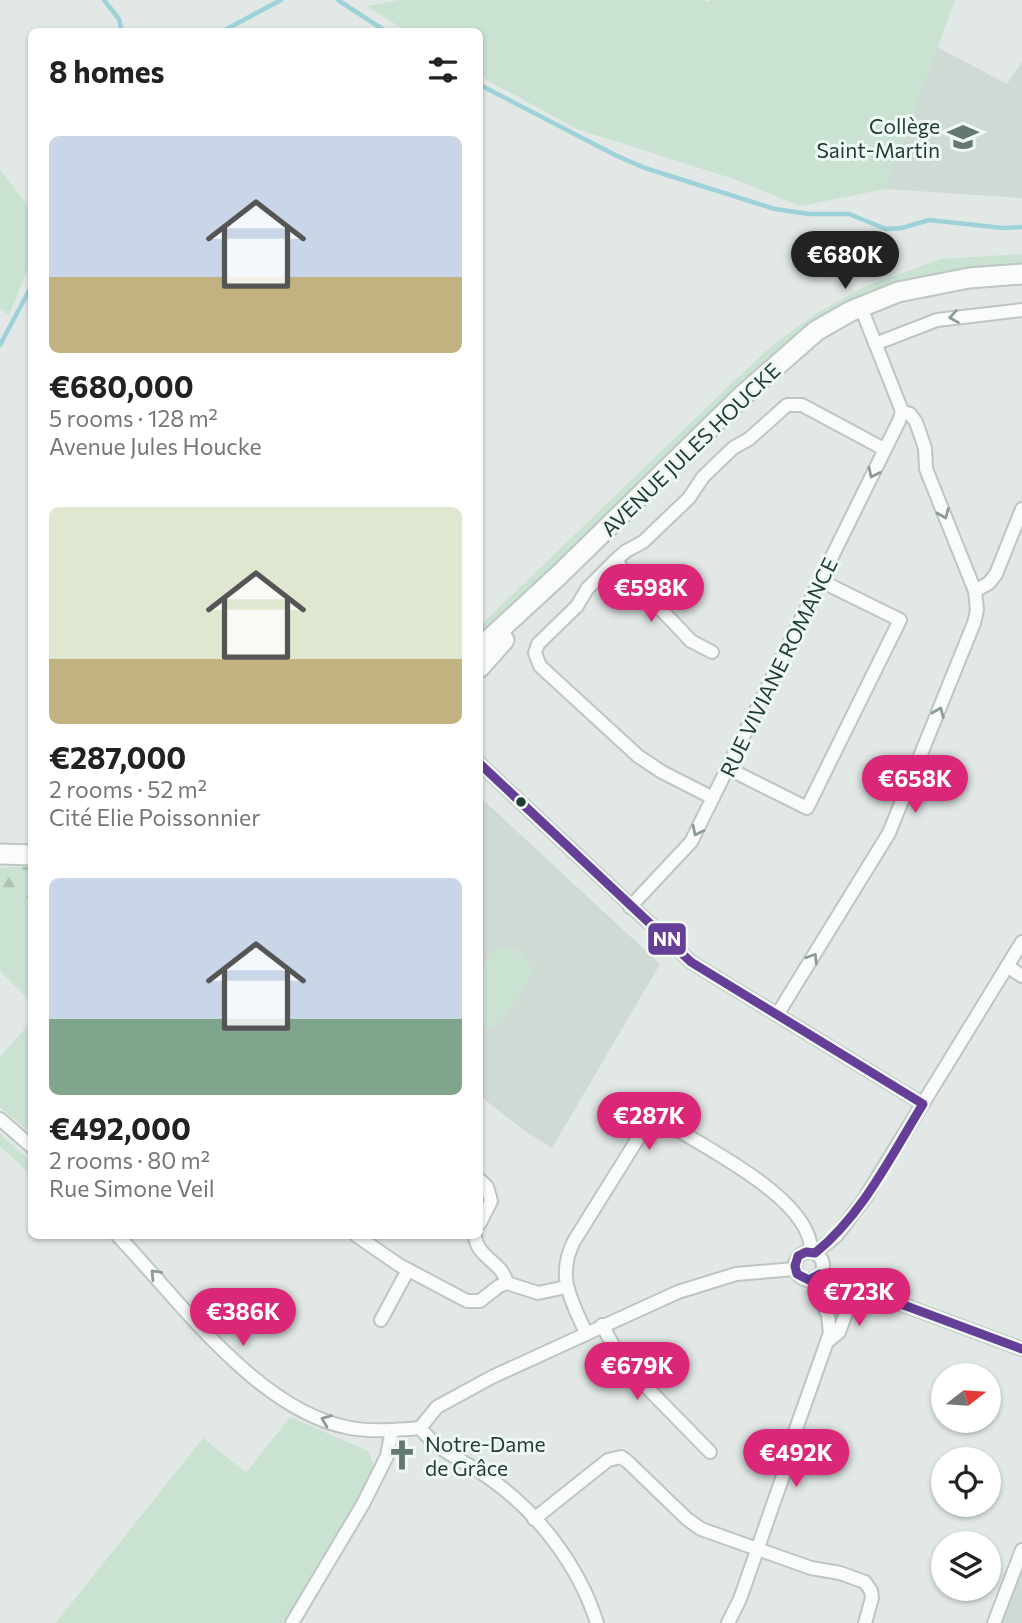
<!DOCTYPE html>
<html lang="en">
<head>
<meta charset="utf-8">
<style>
	body { margin:0; font-family:Commissioner,sans-serif; background:#f6f6f6; color:#222; height:100vh; display:flex; flex-direction:column; font-size:26px; white-space:nowrap }
	* { box-sizing:border-box; margin:0 }
	p { font-size:23px; color:#767676 }
	.icon { flex:none; width:38px; height:38px; fill:none; stroke:currentColor; stroke-width:2; stroke-linecap:round; stroke-linejoin:round }
	.map { position:relative; flex:1; overflow:hidden }
	.side { position:absolute; left:28px; top:28px; width:455px; height:1211px; display:flex; flex-direction:column; background:#fff; border-radius:10px; box-shadow:0 2px 5px #0004 }
	.side>* { flex:none }
	.needle { width:46px; rotate:73deg }
	.tools { position:absolute; left:931px; top:1363px; display:grid; gap:14px }
	.tools a { display:grid; place-items:center; width:70px; height:70px; border-radius:50%; background:#fff; box-shadow:0 2px 5px #0004; font-size:35px }
	.price { position:absolute; translate:-50% -60px; padding:0 16px; border-radius:24px; background:#db2777; color:#fff; font-size:23px; line-height:46px; filter:drop-shadow(0 2px 4px #0008) }
	.price::after { content:''; position:absolute; left:50%; top:42px; width:21px; height:16px; margin-left:-10px; background:inherit; clip-path:polygon(0 0,100% 0,50% 100%) }
	.price.selected { background:#222; color:#fff }
	ul { padding:0; list-style:none }
	li { display:grid; align-content:center; gap:14px; height:371px; padding:0 21px }
	li span { display:grid; place-items:center; height:217px; border-radius:10px; color:#555 }
	li>.icon { margin-inline-start:auto }
	span .icon { width:126px; height:126px; fill:#fffc; stroke-width:1 }
	li b { font-size:30px }
	h2 { display:flex; justify-content:space-between; align-items:center; height:84px; padding:0 21px; font-size:30px }
	.map>svg:first-child { display:block }
	.built { fill:#cfdad5 }
	.green { fill:#c9e2d1 }
	.forest { fill:url(#forest-firs) }
	.lines { fill:none; stroke-linecap:round; stroke-linejoin:round }
	.stream { stroke:#9ed2d9; stroke-width:4.5 }
	.street-casing { stroke:#bec5c2; stroke-width:16 }
	.secondary-casing { stroke:#bdc6c2; stroke-width:23 }
	.street { stroke:#fafcfb; stroke-width:12 }
	.secondary { stroke:#fafcfb; stroke-width:19 }
	.bus-1-casing { stroke:#eff8f3; stroke-width:14 }
	.bus-1 { stroke:#643e97; stroke-width:9 }
	.oneway { stroke:#8c9c97 }
	.bus-dot { fill:#1f3c33; stroke:#eff8f3; stroke-width:2.5 }
	.labels { text-anchor:middle; dominant-baseline:central; stroke-width:6; stroke-linejoin:round; paint-order:stroke }
	.poi-label { font-size:21px; fill:#1f3c33; stroke:#eff8f3; text-anchor:end }
	.street-label { font-size:21px; fill:#1f3c33; stroke:#eff8f3 }
	.line-badge { stroke:#eff8f3; stroke-width:2.5 }
	.badge-label { font-size:19px; text-anchor:middle; font-weight:bold; fill:#fff }
</style>
</head>
<body>
<div class="map">
<svg width="1022" height="1623" viewBox="0 0 1022 1623">
	<defs>
		<pattern id="forest-firs" width="22" height="20" patternUnits="userSpaceOnUse" patternTransform="scale(1.75)"><rect width="22" height="20" fill="#c9e2d1"/><path d="M5 1l3.5 6h-7zM16 11l3.5 6h-7z" fill="#acc3b4"/></pattern>
	</defs>
	<rect width="100%" height="100%" fill="#e1e8e5"/>
	<g class="built">
		<path d="M937,47L1007,84L1022,62V198L885,189Z"/>
		<path d="M480,797L660,964L552,1148L525,1131L480,1096Z"/>
		<path d="M1022,1563V1623H1000Z"/>
	</g>
	<g class="green">
		<path d="M399,0H699L709,2L710,0H955L885,189L800,206L734,179L577,129L480,76V32L406,31L367,6Z"/>
		<path d="M0,169L31,210V261L9,315L0,308Z"/>
		<path d="M1022,254V265C965,266 919,279 866,297L480,642V626L733,382L775,343L817,313L864,287L941,259Z"/>
		<path d="M0,897L31,898V1002L0,971Z"/>
		<path d="M502,947C520,947 536,959 529,979C526,987 519,996 514,1003C509,1011 505,1021 496,1025C491,1027 485,1027 480,1025V1017L487,1018L480,1014C479,986 474,962 502,947Z"/>
		<path d="M31,1022L32,1123L27,1130L0,1107V1057Z"/>
		<path d="M0,1134L31,1162V1175L0,1146Z"/>
		<path d="M290,1417L368,1451L374,1466L371,1476L283,1623H56L203,1438L246,1473Z"/>
	</g>
	<path class="forest" d="M0,867H31V898L0,897Z"/>
	<g class="lines">
		<g class="stream">
			<path d="M104,0L119,19L122,32"/>
			<path d="M338,0L387,32"/>
			<path d="M221,32L281,0"/>
			<path d="M480,85L617,156L645,168L775,209L809,214H849L886,229L902,228L929,220L1003,228L1022,227"/>
			<path d="M0,345L32,285"/>
		</g>
		<g class="street-casing">
			<g id="street">
				<path d="M875,344L937,320L1022,310"/>
				<path d="M615,561L691,641L712,652"/>
				<path d="M975,591L989,583L996,574L1022,509"/>
				<path d="M480,764L691,962L923,1104"/>
				<path d="M727,768L807,808L900,620L821,581"/>
				<path d="M713,798L662,772L638,756L540,666L535,653L538,644L577,606L587,589L615,561L626,551L643,542L689,498L703,477L733,448L749,439L787,405H802L884,449"/>
				<path d="M630,907L691,842L899,421L902,411"/>
				<path d="M1007,966L1022,976"/>
				<path d="M777,1015L889,833L974,623L977,610L975,591L926,469L925,448L916,422L910,414L902,411L864,315"/>
				<path d="M0,1119L32,1147"/>
				<path d="M480,1180L487,1187L491,1201L480,1223"/>
				<path d="M118,1236C180,1301 258,1411 350,1428C373,1432 397,1430 420,1428"/>
				<path d="M357,1236L399,1265L467,1301H480L499,1286L507,1283L538,1293L566,1287"/>
				<path d="M475,1236C477,1258 502,1261 507,1283"/>
				<circle cx="809" cy="1266" r="14"/>
				<path d="M815,1253L837,1235L865,1198L1022,942"/>
				<path d="M820,1274L1022,1349"/>
				<path d="M381,1320L408,1270"/>
				<path d="M602,1325L623,1363L710,1452"/>
				<path d="M586,1333C571,1299 556,1277 574,1241L642,1132C652,1124 662,1123 673,1127C711,1151 813,1201 811,1252"/>
				<path d="M828,1341L839,1332L856,1287"/>
				<path d="M420,1428L437,1407L492,1377L678,1292L736,1274L795,1269"/>
				<path d="M420,1428C440,1453 464,1460 489,1478C538,1512 579,1566 597,1623"/>
				<path d="M534,1519L608,1460L621,1457L628,1462L687,1519L701,1529L811,1568L840,1573L865,1582L871,1591L872,1598L865,1623"/>
				<path d="M292,1623L363,1504L387,1456L392,1430"/>
				<path d="M728,1623L740,1599L784,1473L791,1443L830,1333L828,1315L812,1279"/>
				<path d="M994,1623L1022,1550"/>
			</g>
		</g>
		<g class="secondary-casing">
			<g id="secondary">
				<path d="M480,648L559,575L741,397L816,331L851,311L898,292L969,278L1022,274"/>
				<path d="M480,667L504,640"/>
				<path d="M0,854L32,855"/>
			</g>
		</g>
		<use href="#street" class="street"/>
		<use href="#secondary" class="secondary"/>
		<g class="bus-1-casing">
			<path id="bus-1" d="M480,764L691,962L923,1104C891,1156 863,1214 815,1253L806,1252L798,1256L795,1266L797,1274L809,1280L820,1274L1022,1349"/>
		</g>
		<use href="#bus-1" class="bus-1"/>
	</g>
	<defs><path id="oneway-chevron" d="M-2-3.5L2.5 0L-2 3.5" fill="none" stroke-width="1.6" stroke-linecap="round" stroke-linejoin="round" transform="scale(1.75)"/></defs>
	<g class="oneway">
		<use href="#oneway-chevron" transform="translate(954 317) rotate(171)"/>
		<use href="#oneway-chevron" transform="translate(873 473) rotate(116)"/>
		<use href="#oneway-chevron" transform="translate(944 514) rotate(68)"/>
		<use href="#oneway-chevron" transform="translate(939 712) rotate(-68)"/>
		<use href="#oneway-chevron" transform="translate(697 831) rotate(116)"/>
		<use href="#oneway-chevron" transform="translate(813 958) rotate(-58)"/>
		<use href="#oneway-chevron" transform="translate(155 1274) rotate(-133)"/>
		<use href="#oneway-chevron" transform="translate(326 1420) rotate(-158)"/>
	</g>
	<defs>
		<g id="school-bare" transform="scale(2.415)"><path d="M0-5L7-2L0 1L-7-2ZM-4 1L0 2.5L4 1V4Q0 6-4 4Z" fill="#637871" stroke="#eff8f3" stroke-width="2.5" paint-order="stroke"/></g>
		<g id="church-bare" transform="scale(2.415)"><path d="M-1.2-6h2.4v3.5h3.3v2.4h-3.3V6h-2.4V-.1h-3.3v-2.4h3.3Z" fill="#637871" stroke="#eff8f3" stroke-width="2.5" paint-order="stroke"/></g>
	</defs>
	<g fill-rule="evenodd">
		<use href="#school-bare" x="963" y="137"/>
		<use href="#church-bare" x="402" y="1455"/>
	</g>
	<circle class="bus-dot" cx="521" cy="802" r="6"/>
	<g class="labels">
		<g class="poi-label">
			<text x="940" y="125">Collège<tspan x="940" dy="24">Saint-Martin</tspan></text>
			<text x="425" y="1443" text-anchor="start">Notre-Dame<tspan x="425" dy="24">de Grâce</tspan></text>
		</g>
		<g class="street-label">
			<text transform="translate(690 449) rotate(-44)">AVENUE JULES HOUCKE</text>
			<text transform="translate(778 667) rotate(-64)">RUE VIVIANE ROMANCE</text>
		</g>
	</g>
	<rect class="line-badge" x="647" y="922" width="40" height="34" rx="7" fill="#643e97"/>
	<g class="badge-label">
		<text x="667" y="946">NN</text>
	</g>
</svg>
<div class="tools">
<a><svg class="needle" viewBox="-14 -14 28 28"><path d="M0-13l5 13h-10z" fill="#e53935"/><path d="M0 13l5-13h-10z" fill="#767676"/></svg></a>
<a><svg class="icon" aria-label="locate" viewBox="0 0 24 24"><circle cx="12" cy="12" r="6"/><path d="M12 2v4M12 18v4M2 12h4M18 12h4"/></svg></a>
<a><svg class="icon" aria-label="layers" viewBox="0 0 24 24"><path d="M12 4l9 5-9 5-9-5zM3 14l9 5 9-5"/></svg></a>
</div>
<b class="price selected" style="left:845px;top:291px">€680K</b>
<b class="price" style="left:651px;top:624px">€598K</b>
<b class="price" style="left:915px;top:815px">€658K</b>
<b class="price" style="left:649px;top:1152px">€287K</b>
<b class="price" style="left:859px;top:1328px">€723K</b>
<b class="price" style="left:243px;top:1348px">€386K</b>
<b class="price" style="left:637px;top:1402px">€679K</b>
<b class="price" style="left:796px;top:1489px">€492K</b>
<section class="side">
<h2>8 homes<svg class="icon" aria-label="filters" viewBox="0 0 24 24"><path d="M4 7h16M4 17h16"/><circle cx="9" cy="7" r="2"/><circle cx="15" cy="17" r="2"/></svg></h2>
<ul>
<li><span style="background:linear-gradient(#c9d6e8 65%,#c2b280 0)"><svg class="icon" aria-label="home" viewBox="0 0 24 24"><path d="M3 11l9-7 9 7M6 9v11h12V9"/></svg></span><div><b>€680,000</b><p>5 rooms · 128 m²</p><p>Avenue Jules Houcke</p></div></li>
<li><span style="background:linear-gradient(#dfe7d0 70%,#c2b280 0)"><svg class="icon" aria-label="home" viewBox="0 0 24 24"><path d="M3 11l9-7 9 7M6 9v11h12V9"/></svg></span><div><b>€287,000</b><p>2 rooms · 52 m²</p><p>Cité Elie Poissonnier</p></div></li>
<li><span style="background:linear-gradient(#c9d6e8 65%,#7fa58c 0)"><svg class="icon" aria-label="home" viewBox="0 0 24 24"><path d="M3 11l9-7 9 7M6 9v11h12V9"/></svg></span><div><b>€492,000</b><p>2 rooms · 80 m²</p><p>Rue Simone Veil</p></div></li>
</ul>
</section>
</div>
</body>
</html>
